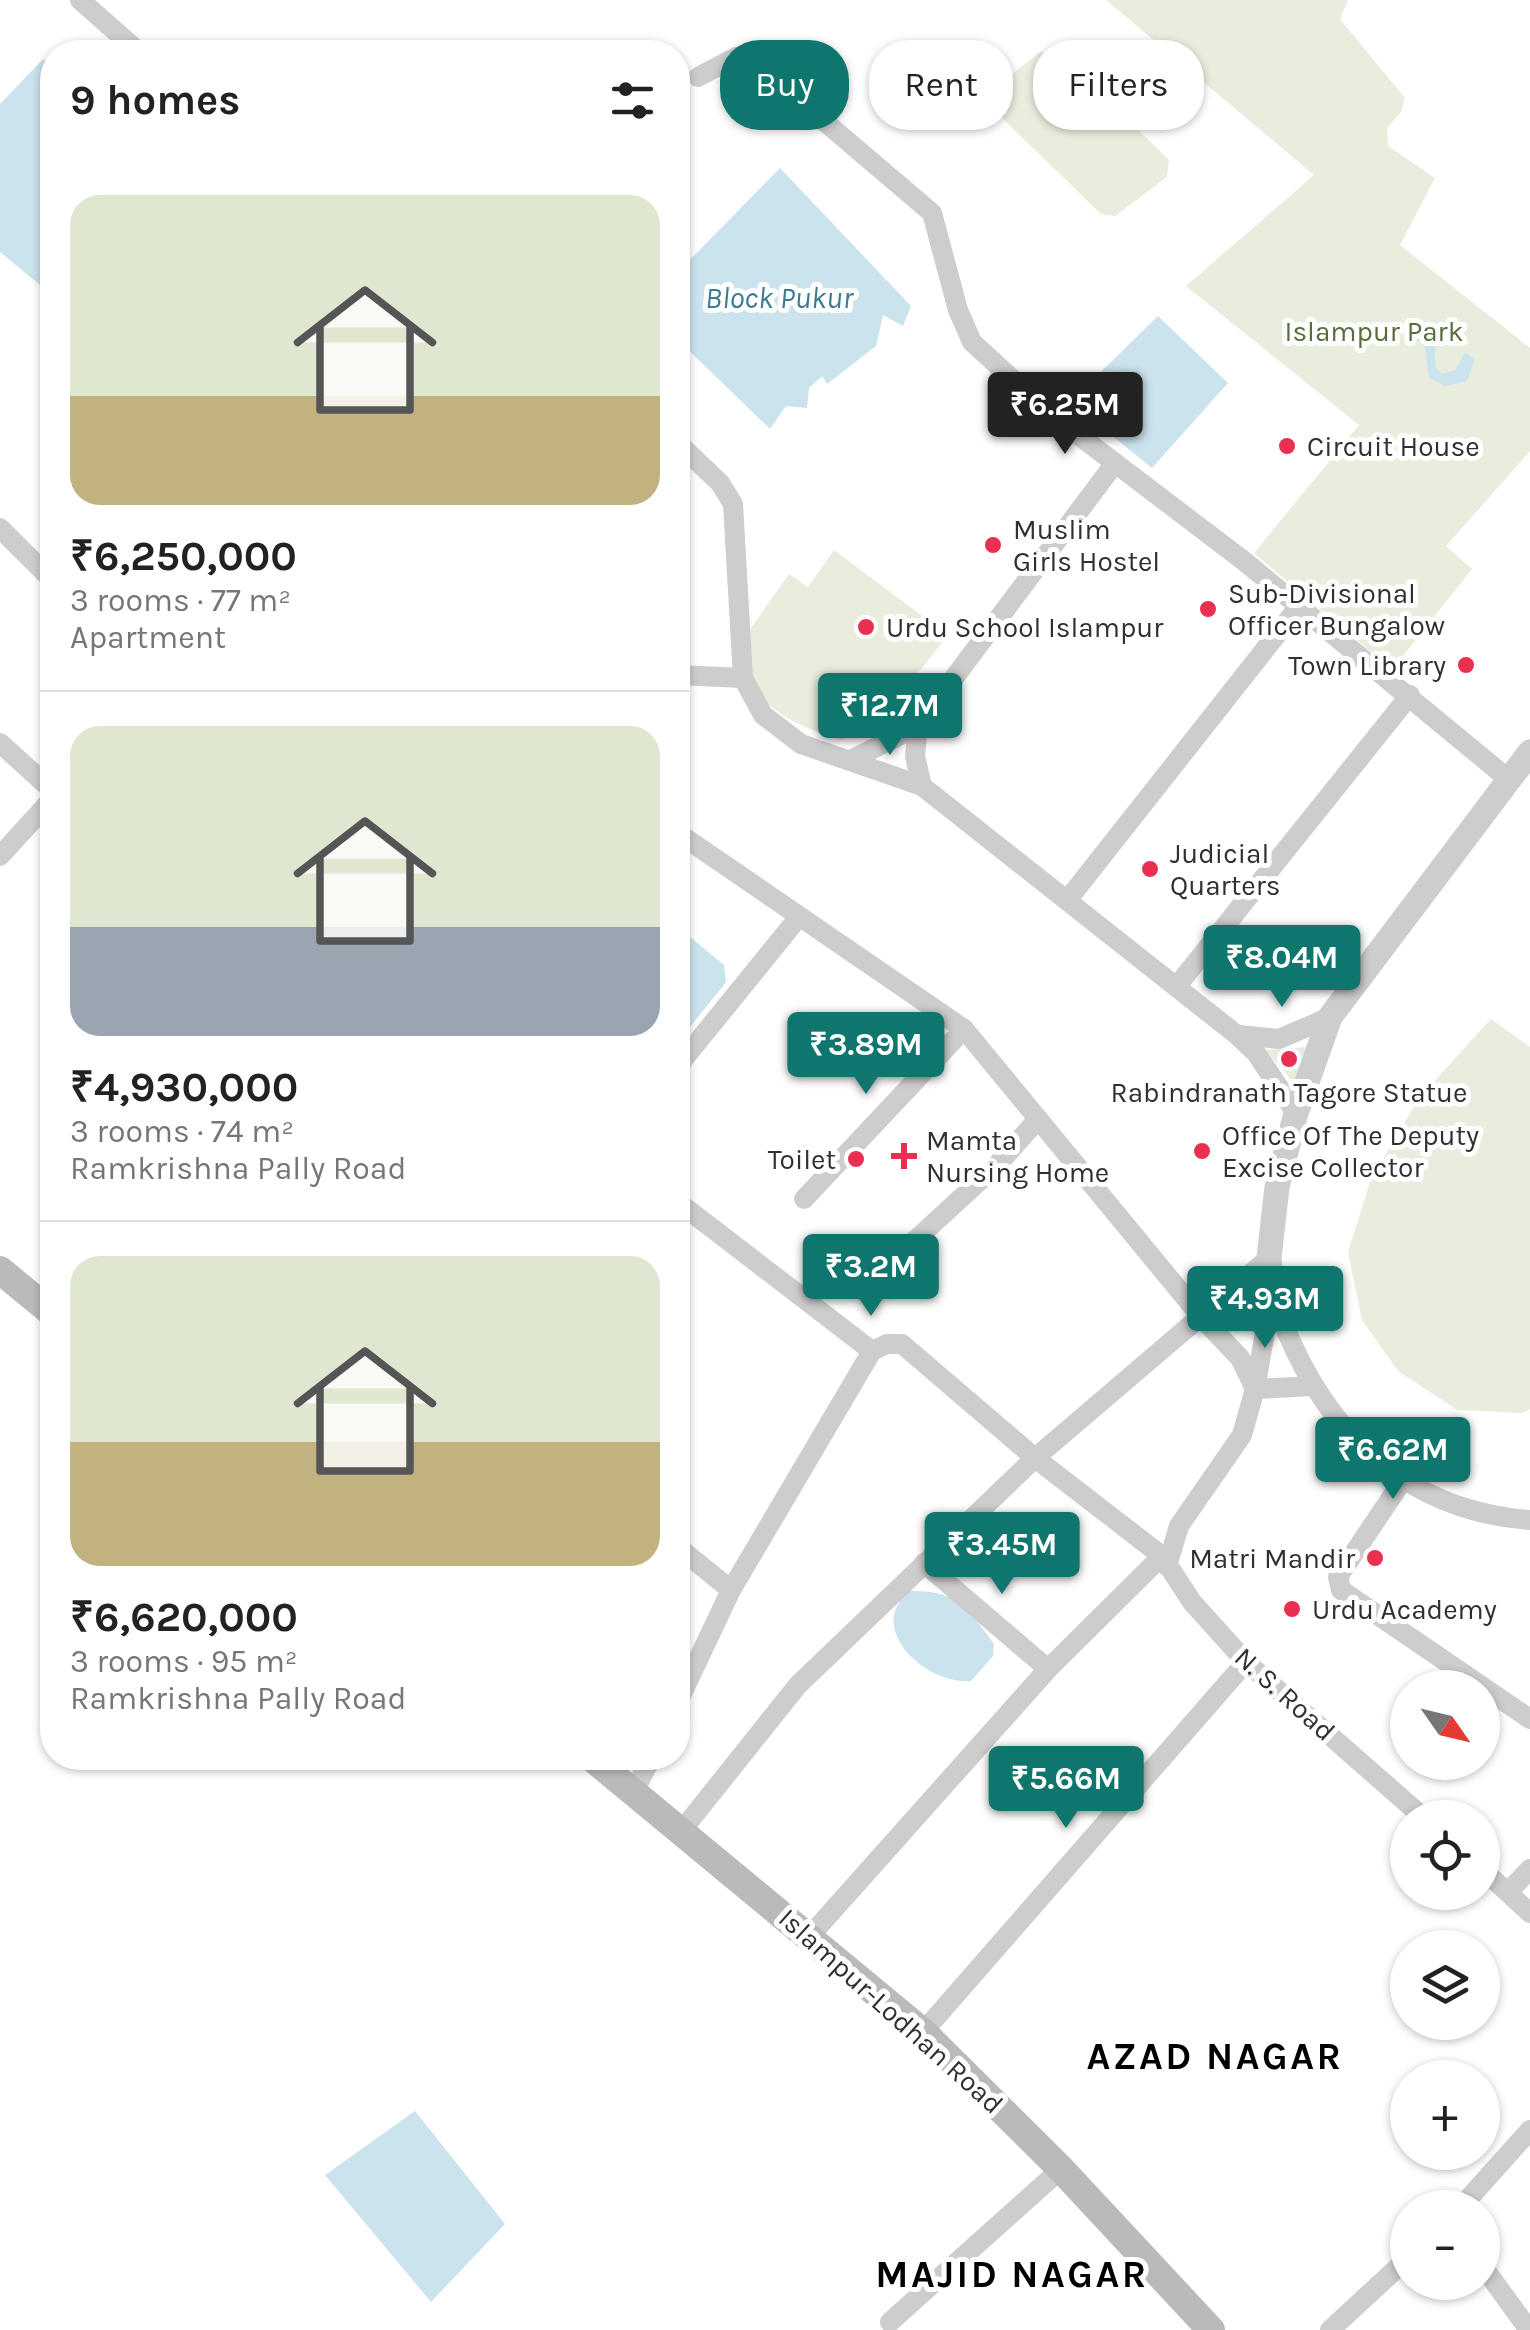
<!DOCTYPE html>
<html lang="en">
<head>
<meta charset="utf-8">
<style>
	body { margin:0; font-family:Karla,sans-serif; background:#f2f2f2; color:#222; height:100vh; display:flex; flex-direction:column; font-size:38px; white-space:nowrap }
	* { box-sizing:border-box; margin:0 }
	p { font-size:32px; color:#767676 }
	.icon { flex:none; width:55px; height:55px; fill:none; stroke:currentColor; stroke-width:2; stroke-linecap:round; stroke-linejoin:round }
	.map { position:relative; flex:1; overflow:hidden }
	.drawer { position:absolute; left:40px; top:40px; width:650px; height:1730px; display:flex; flex-direction:column; background:#fff; border-radius:40px; box-shadow:0 2px 8px #0004 }
	.drawer>* { flex:none }
	.banner { position:absolute; left:720px; top:40px; width:660px; height:90px; display:flex; gap:20px }
	.needle { width:65px; rotate:124deg }
	.tools { position:absolute; left:1390px; top:1670px; display:grid; gap:20px }
	.tools a { display:grid; place-items:center; width:110px; height:110px; border-radius:50%; background:#fff; box-shadow:0 2px 8px #0004; font-size:50px }
	.price { position:absolute; translate:-50% -85px; padding:0 22px; border-radius:10px; background:#0f766e; color:#fff; font-size:32px; line-height:65px; filter:drop-shadow(0 2px 5px #0008) }
	.price::after { content:''; position:absolute; left:50%; top:60px; width:30px; height:22px; margin-left:-15px; background:inherit; clip-path:polygon(0 0,100% 0,50% 100%) }
	.price.selected { background:#222; color:#fff }
	ul { padding:0; list-style:none }
	li { display:grid; align-content:center; gap:20px; height:530px; padding:0 30px }
	li+li { border-top:2px solid #e0e0e0 }
	li span { display:grid; place-items:center; height:310px; border-radius:30px; color:#555 }
	li>.icon { margin-inline-start:auto }
	span .icon { width:180px; height:180px; fill:#fffc; stroke-width:1 }
	li b { font-size:42px }
	h2 { display:flex; justify-content:space-between; align-items:center; height:120px; padding:0 30px; font-size:42px }
	.chip { padding:0 35px; border-radius:40px; background:#fff; box-shadow:0 2px 8px #0004; font-size:35px; line-height:90px }
	.chip.selected { background:#0f766e; color:#fff }
	.map>svg:first-child { display:block }
	.green { fill:#e8edde }
	.water { fill:#cae3ed }
	.lines { fill:none; stroke-linecap:round; stroke-linejoin:round }
	.minor { stroke:#cdcdcd; stroke-width:20 }
	.tertiary { stroke:#cdcdcd; stroke-width:25 }
	.secondary { stroke:#bababa; stroke-width:28 }
	.poi-dot { fill:#e93051; stroke:#fff; stroke-width:4 }
	.labels { text-anchor:middle; dominant-baseline:central; stroke-width:10; stroke-linejoin:round; paint-order:stroke }
	.park-label { font-size:28px; fill:#586d3c; stroke:#fff }
	.poi-label { font-size:28px; fill:#303030; stroke:#fff; text-anchor:start }
	.street-label { font-size:28px; fill:#303030; stroke:#fff }
	.water-label { font-size:30px; font-style:italic; fill:#3b7b94; stroke:#fff }
	.district-label { font-size:38px; font-weight:bold; letter-spacing:2.5px; fill:#000; stroke:#fff }
</style>
</head>
<body>
<div class="map">
<svg width="1530" height="2330" viewBox="0 0 1530 2330">
	<rect width="100%" height="100%" fill="#fff"/>
	<g class="green">
		<path d="M1106,0H1348L1340,19L1405,98L1401,112L1387,128L1388,146L1435,178L1400,245L1530,348V451L1446,546L1472,569L1392,670L1254,553L1359,425L1186,286L1314,175Z"/>
		<path d="M1040,52L1060,54L1169,160L1167,177L1115,216L1101,214L995,111V88Z"/>
		<path d="M834,550L948,635L910,683L915,689L884,721L842,740C811,731 767,714 751,682C746,670 747,648 746,635L789,574L808,587Z"/>
		<path d="M1491,1019L1530,1047V1409L1523,1413L1457,1410L1398,1371L1362,1320L1348,1252L1371,1179L1419,1098Z"/>
		<path d="M1306,1047L1294,1083L1265,1050Z"/>
	</g>
	<g class="water">
		<path d="M43,59L52,67V295L0,252V104Z"/>
		<path d="M780,168L911,306L903,326L883,315L876,346L827,384L822,376L809,388L807,408L786,406L770,429L678,340V272Z"/>
		<path d="M1158,316L1228,383L1152,468L1070,402Z"/>
		<path d="M1418,329L1434,338L1436,368L1442,374L1455,370L1465,353L1475,359L1467,381L1445,386L1429,378L1424,341H1412Z"/>
		<path d="M678,927L724,965L726,982L678,1042Z"/>
		<path d="M910,1591C957,1590 968,1608 994,1644L993,1656L971,1681C925,1685 864,1627 910,1591Z"/>
		<path d="M415,2111L505,2224L431,2302L325,2175Z"/>
	</g>
	<g class="lines">
		<g class="minor">
			<path d="M80,0L139,52"/>
			<path d="M698,77L736,57L757,64L932,213L958,310L972,342L1048,412L1244,561L1507,778"/>
			<path d="M678,443L720,483L733,504L743,678"/>
			<path d="M0,528L52,580"/>
			<path d="M678,675L743,678L763,715L801,744L922,786L1237,1035L1256,1053L1296,1113"/>
			<path d="M918,726L915,756L922,786"/>
			<path d="M0,743L52,790"/>
			<path d="M851,760L918,726L1115,463"/>
			<path d="M678,833L964,1029L1202,1318L1240,1358L1255,1389L1313,1386"/>
			<path d="M0,856L52,799"/>
			<path d="M1069,898L1300,605"/>
			<path d="M1177,986L1410,695"/>
			<path d="M1239,1035L1279,1039L1330,1017"/>
			<path d="M678,1066L798,918"/>
			<path d="M804,1199L964,1029"/>
			<path d="M678,1202L872,1351L887,1344H902L1035,1458L798,1685L683,1829"/>
			<path d="M898,1256L999,1163L1038,1119"/>
			<path d="M1269,1258L1035,1458L1162,1556L1192,1602L1246,1662L1424,1818"/>
			<path d="M1272,1291C1311,1415 1393,1510 1530,1520"/>
			<path d="M1403,1480L1338,1577L1341,1590L1530,1719"/>
			<path d="M678,1547L731,1590"/>
			<path d="M924,1563L1048,1669"/>
			<path d="M1167,1566L1179,1526L1242,1435L1255,1389L1271,1298"/>
			<path d="M678,1702L731,1590L872,1351"/>
			<path d="M634,1792L651,1758"/>
			<path d="M1482,1869L1530,1913"/>
			<path d="M1508,1892L1530,1869"/>
			<path d="M809,1937L1048,1669L1162,1556"/>
			<path d="M923,2032L1246,1662"/>
			<path d="M1460,2208L1530,2130"/>
			<path d="M1482,2265L1529,2330"/>
			<path d="M890,2322L1061,2169"/>
			<path d="M1330,2330L1408,2258"/>
		</g>
		<path class="tertiary" d="M1272,1291L1269,1258L1277,1187L1296,1113L1330,1017L1530,752"/>
		<g class="secondary">
			<path d="M0,1270L52,1313"/>
			<path d="M592,1758L923,2032L1061,2169L1211,2330"/>
		</g>
	</g>
	<g class="poi-dot">
		<circle cx="1287" cy="446" r="10"/>
		<circle cx="993" cy="545" r="10"/>
		<circle cx="1208" cy="609" r="10"/>
		<circle cx="866" cy="627" r="10"/>
		<circle cx="1466" cy="665" r="10"/>
		<circle cx="1150" cy="869" r="10"/>
		<circle cx="1289" cy="1059" r="10"/>
		<circle cx="1202" cy="1151" r="10"/>
		<path d="M899 1141h10v10h10v10h-10v10h-10v-10h-10v-10h10z"/>
		<circle cx="856" cy="1159" r="10"/>
		<circle cx="1375" cy="1558" r="10"/>
		<circle cx="1292" cy="1609" r="10"/>
	</g>
	<g class="labels">
		<g class="park-label">
			<text x="1374" y="331">Islampur Park</text>
		</g>
		<g class="poi-label">
			<text x="1307" y="446">Circuit House</text>
			<text x="1013" y="529">Muslim<tspan x="1013" dy="32">Girls Hostel</tspan></text>
			<text x="1228" y="593">Sub-Divisional<tspan x="1228" dy="32">Officer Bungalow</tspan></text>
			<text x="886" y="627">Urdu School Islampur</text>
			<text x="1446" y="665" text-anchor="end">Town Library</text>
			<text x="1170" y="853">Judicial<tspan x="1170" dy="32">Quarters</tspan></text>
			<text x="1289" y="1092" text-anchor="middle">Rabindranath Tagore Statue</text>
			<text x="1222" y="1135">Office Of The Deputy<tspan x="1222" dy="32">Excise Collector</tspan></text>
			<text x="926" y="1140">Mamta<tspan x="926" dy="32">Nursing Home</tspan></text>
			<text x="836" y="1159" text-anchor="end">Toilet</text>
			<text x="1355" y="1558" text-anchor="end">Matri Mandir</text>
			<text x="1312" y="1609">Urdu Academy</text>
		</g>
		<g class="street-label">
			<text transform="translate(1285 1694) rotate(42)">N. S. Road</text>
			<text transform="translate(891 2011) rotate(42)">Islampur-Lodhan Road</text>
		</g>
		<g class="water-label">
			<text x="779" y="298">Block Pukur</text>
		</g>
		<g class="district-label">
			<text x="1215" y="2056">AZAD NAGAR</text>
			<text x="1012" y="2274">MAJID NAGAR</text>
		</g>
	</g>
</svg>
<div class="tools">
<a><svg class="needle" viewBox="-14 -14 28 28"><path d="M0-13l5 13h-10z" fill="#e53935"/><path d="M0 13l5-13h-10z" fill="#767676"/></svg></a>
<a><svg class="icon" aria-label="locate" viewBox="0 0 24 24"><circle cx="12" cy="12" r="6"/><path d="M12 2v4M12 18v4M2 12h4M18 12h4"/></svg></a>
<a><svg class="icon" aria-label="layers" viewBox="0 0 24 24"><path d="M12 4l9 5-9 5-9-5zM3 14l9 5 9-5"/></svg></a>
<a>+</a>
<a>−</a>
</div>
<b class="price selected" style="left:1065px;top:457px">₹6.25M</b>
<b class="price" style="left:890px;top:758px">₹12.7M</b>
<b class="price" style="left:1282px;top:1010px">₹8.04M</b>
<b class="price" style="left:866px;top:1097px">₹3.89M</b>
<b class="price" style="left:871px;top:1319px">₹3.2M</b>
<b class="price" style="left:1265px;top:1351px">₹4.93M</b>
<b class="price" style="left:1393px;top:1502px">₹6.62M</b>
<b class="price" style="left:1002px;top:1597px">₹3.45M</b>
<b class="price" style="left:1066px;top:1831px">₹5.66M</b>
<div class="banner">
<a class="chip selected">Buy</a>
<a class="chip">Rent</a>
<a class="chip">Filters</a>
</div>
<section class="drawer">
<h2>9 homes<svg class="icon" aria-label="filters" viewBox="0 0 24 24"><path d="M4 7h16M4 17h16"/><circle cx="9" cy="7" r="2"/><circle cx="15" cy="17" r="2"/></svg></h2>
<ul>
<li><span style="background:linear-gradient(#dfe7d0 65%,#c2b280 0)"><svg class="icon" aria-label="home" viewBox="0 0 24 24"><path d="M3 11l9-7 9 7M6 9v11h12V9"/></svg></span><div><b>₹6,250,000</b><p>3 rooms · 77 m²</p><p>Apartment</p></div></li>
<li><span style="background:linear-gradient(#dfe7d0 65%,#9aa5b1 0)"><svg class="icon" aria-label="home" viewBox="0 0 24 24"><path d="M3 11l9-7 9 7M6 9v11h12V9"/></svg></span><div><b>₹4,930,000</b><p>3 rooms · 74 m²</p><p>Ramkrishna Pally Road</p></div></li>
<li><span style="background:linear-gradient(#dfe7d0 60%,#c2b280 0)"><svg class="icon" aria-label="home" viewBox="0 0 24 24"><path d="M3 11l9-7 9 7M6 9v11h12V9"/></svg></span><div><b>₹6,620,000</b><p>3 rooms · 95 m²</p><p>Ramkrishna Pally Road</p></div></li>
</ul>
</section>
</div>
</body>
</html>
